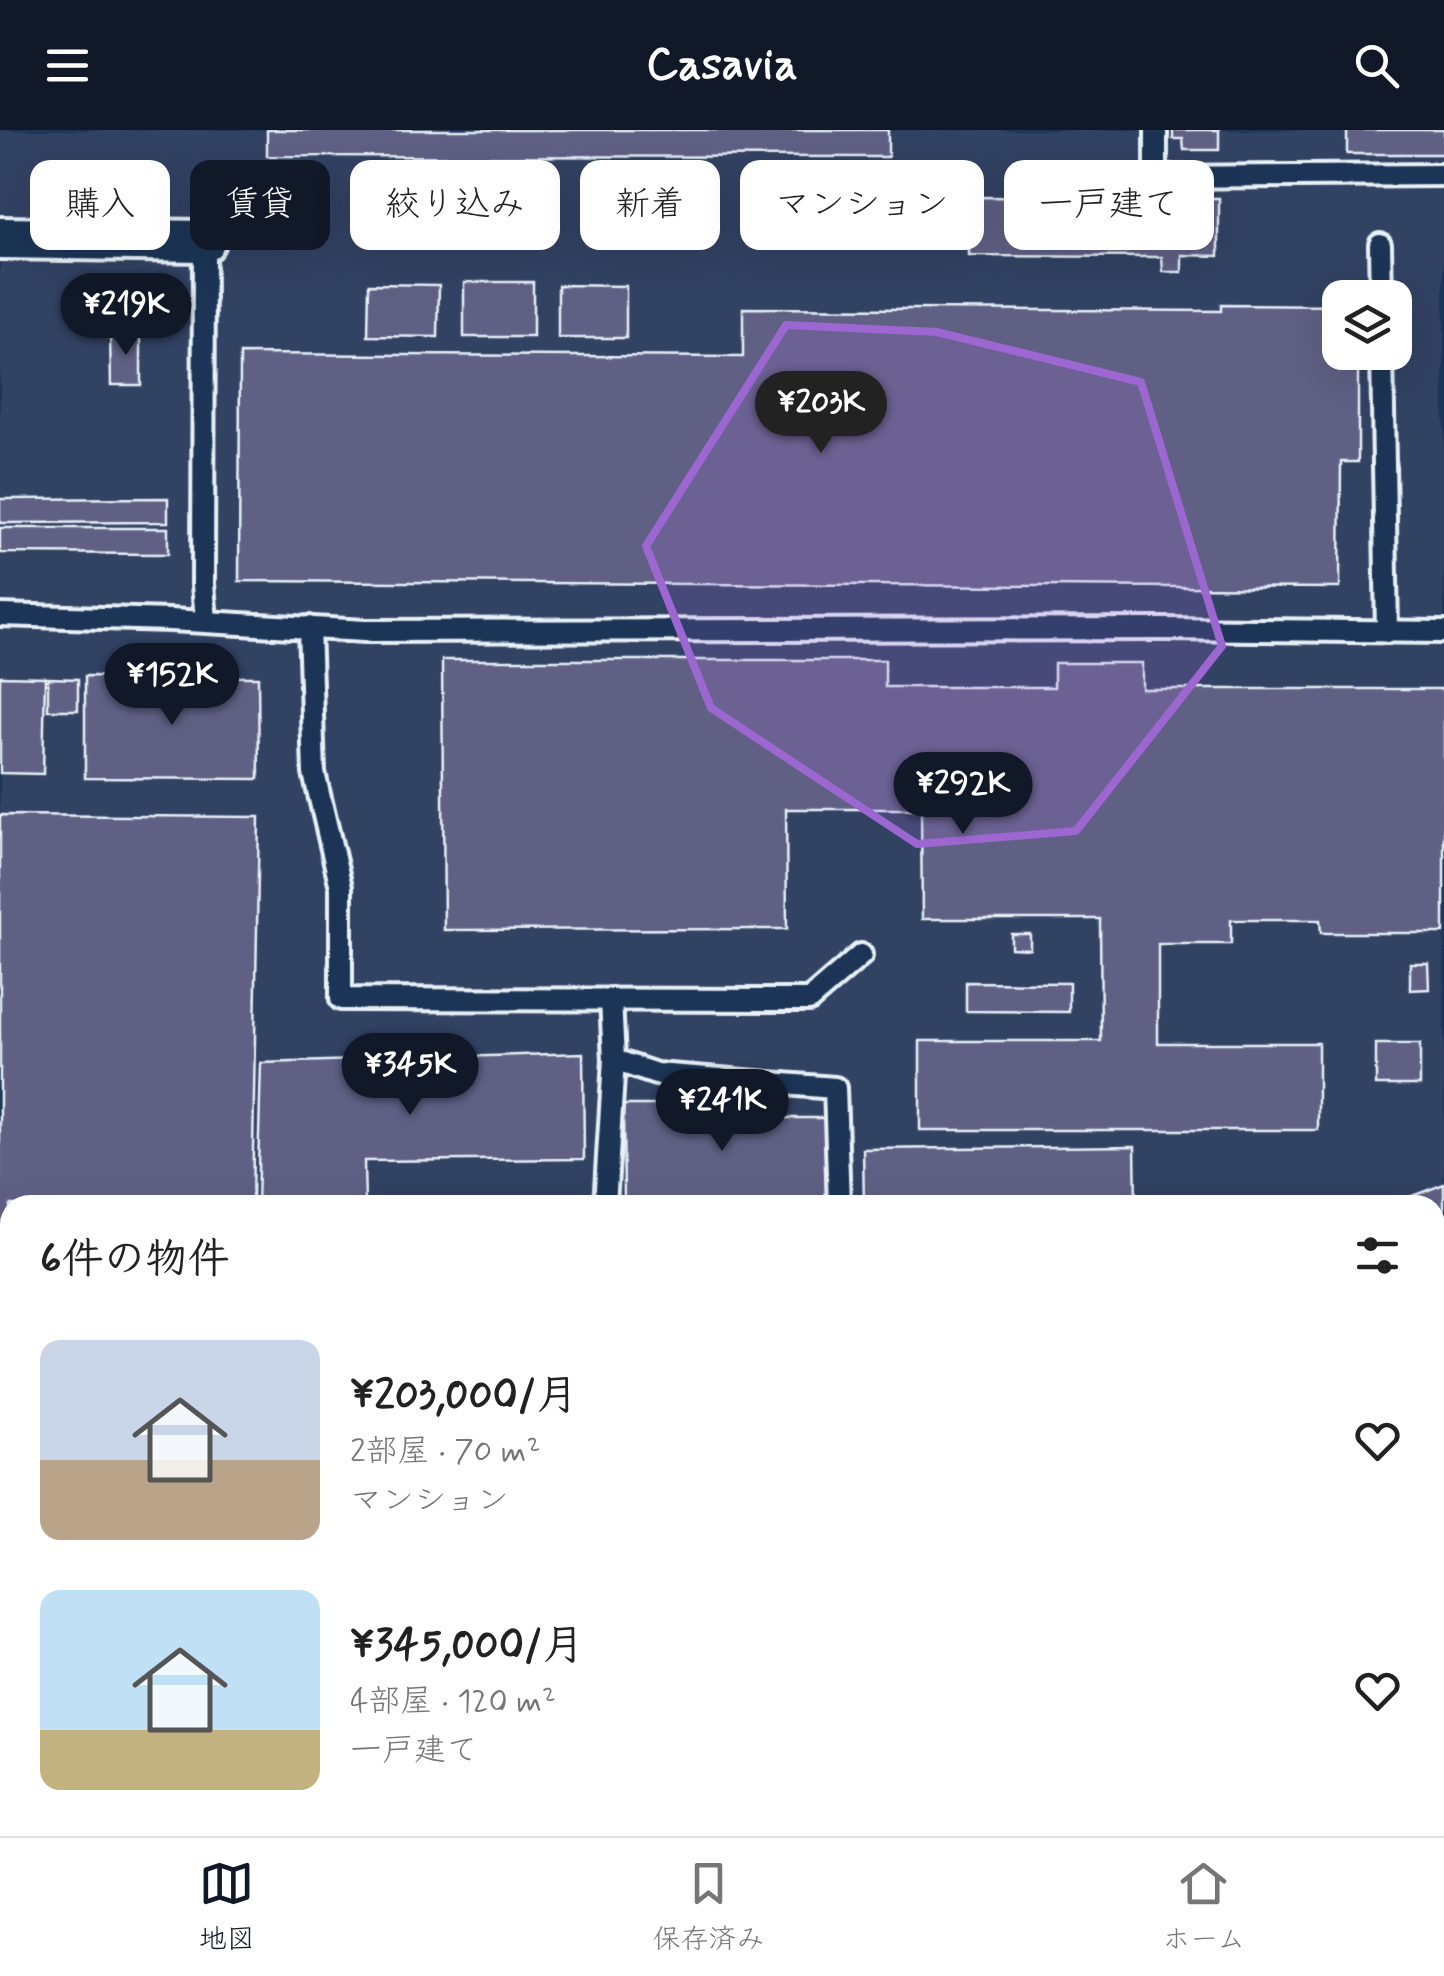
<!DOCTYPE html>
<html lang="ja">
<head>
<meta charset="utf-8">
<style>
	body { margin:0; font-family:Mynerve,"Klee One",sans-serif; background:#f2f2f2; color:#222; height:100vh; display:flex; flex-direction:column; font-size:38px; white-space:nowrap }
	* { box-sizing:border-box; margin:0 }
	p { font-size:32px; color:#767676 }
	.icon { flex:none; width:55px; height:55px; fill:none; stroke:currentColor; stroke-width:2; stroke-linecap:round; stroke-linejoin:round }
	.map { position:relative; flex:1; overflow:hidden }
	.drawer { position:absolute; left:0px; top:1065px; width:1445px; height:642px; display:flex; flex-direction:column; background:#fff; border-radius:30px 30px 0 0; box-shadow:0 10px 40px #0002 }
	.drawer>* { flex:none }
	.hud { position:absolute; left:30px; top:30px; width:1385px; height:90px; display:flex; gap:20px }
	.buttons { position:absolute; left:1322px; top:150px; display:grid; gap:20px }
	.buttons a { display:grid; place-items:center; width:90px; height:90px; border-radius:20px; background:#fff; box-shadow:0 10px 40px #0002; font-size:50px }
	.price { position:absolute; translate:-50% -85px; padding:0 22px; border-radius:35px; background:#111827; color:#fff; font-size:32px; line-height:65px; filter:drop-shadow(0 2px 5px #0008) }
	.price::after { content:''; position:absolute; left:50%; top:60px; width:30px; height:22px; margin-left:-15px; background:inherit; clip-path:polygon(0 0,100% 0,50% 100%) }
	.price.on { background:#222; color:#fff }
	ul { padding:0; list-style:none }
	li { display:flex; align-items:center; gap:30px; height:250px; padding:0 40px }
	li span { display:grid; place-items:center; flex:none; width:280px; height:200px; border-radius:20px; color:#555 }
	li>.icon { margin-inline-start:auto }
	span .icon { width:120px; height:120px; fill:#fffc; stroke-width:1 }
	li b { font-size:42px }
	h2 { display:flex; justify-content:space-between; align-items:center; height:120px; padding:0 40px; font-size:42px }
	.tag { padding:0 35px; border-radius:20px; background:#fff; box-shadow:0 10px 40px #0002; font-size:35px; line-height:90px }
	.tag.on { background:#111827; color:#fff }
	header { display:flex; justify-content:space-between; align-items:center; height:130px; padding:0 40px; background:#111827; color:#fff; font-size:45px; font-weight:700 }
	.menu { display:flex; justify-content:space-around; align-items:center; height:140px; border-top:2px solid #e0e0e0; background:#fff; font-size:28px; color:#767676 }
	.menu a { display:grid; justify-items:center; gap:5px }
	.menu .on { color:#111827 }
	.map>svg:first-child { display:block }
	.built { fill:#304264; fill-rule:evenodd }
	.building { fill:#5e6084; stroke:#e8f1f8; stroke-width:2.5 }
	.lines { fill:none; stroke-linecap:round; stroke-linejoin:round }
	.service-casing { stroke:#e8f1f8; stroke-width:28 }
	.minor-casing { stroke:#e8f1f8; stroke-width:48 }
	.service { stroke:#1d3557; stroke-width:20 }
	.minor { stroke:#1d3557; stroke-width:40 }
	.marked { fill:#9c67d0; fill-opacity:0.2; stroke:#9c67d0; stroke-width:8; stroke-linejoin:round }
</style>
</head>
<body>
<header><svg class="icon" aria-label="menu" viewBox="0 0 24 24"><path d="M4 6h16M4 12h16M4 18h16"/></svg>Casavia<svg class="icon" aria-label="search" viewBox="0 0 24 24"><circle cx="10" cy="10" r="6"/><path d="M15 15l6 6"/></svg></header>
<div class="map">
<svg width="1444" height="1706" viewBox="0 0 1444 1706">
	<rect width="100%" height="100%" fill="#1d3557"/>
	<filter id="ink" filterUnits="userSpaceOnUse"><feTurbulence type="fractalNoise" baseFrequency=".01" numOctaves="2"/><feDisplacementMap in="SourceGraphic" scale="20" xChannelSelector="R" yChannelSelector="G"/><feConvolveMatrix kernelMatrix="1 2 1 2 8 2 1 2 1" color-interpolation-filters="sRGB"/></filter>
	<g filter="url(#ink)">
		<path class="built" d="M0,0H1444V1706H0ZM1340,168H1395V222H1340ZM10,1075H1435V1698H10Z"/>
		<g class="building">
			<path d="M267,0H888V27L267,26Z"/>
			<path d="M1173,0H1219V20H1184L1183,9H1173Z"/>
			<rect x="1347" y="0" width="97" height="24"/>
			<path d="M945,36H970L969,59L945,58Z"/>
			<path d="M969,67L1219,68V126L1182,125V142H1163L1162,127L969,126Z"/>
			<rect x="464" y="152" width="69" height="55"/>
			<path d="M369,154L439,155L438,207L368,206Z"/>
			<path d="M558,155L626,156V208H558Z"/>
			<path d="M1221,175L1340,176V222H1348V232H1358V332H1341L1340,458L239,451L240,224L743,227V178L1221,181Z"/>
			<path d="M110,201H141V255H111Z"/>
			<path d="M168,368V392L0,393V369Z"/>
			<path d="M0,398H168V424L0,423Z"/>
			<path d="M442,530H885V557H1054V533H1142V559H1444V803H1321L1320,790H1231V814H1158V913H1318V1000H920V911H1101L1100,789H922L921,679H786L787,799L444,800Z"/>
			<path d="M0,546L45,547L43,644L0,643Z"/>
			<path d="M85,546L258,547L259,649L85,648Z"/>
			<path d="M48,548L78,549V580H48Z"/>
			<path d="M0,685L259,687L252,1075H10V1373H0Z"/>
			<path d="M1011,804H1030V819L1011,818Z"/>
			<path d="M1410,833H1428L1429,859L1410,860Z"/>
			<path d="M966,852L1069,853V882L966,881Z"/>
			<rect x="1376" y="914" width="44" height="41"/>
			<path d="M583,923L584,1029L364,1031L365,1075H257L261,933Z"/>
			<path d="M715,962V970L772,969V976L785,975V988H825L826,1073L624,1075L623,975H685V963Z"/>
			<path d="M1135,1016L1136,1073L864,1075L863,1019Z"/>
			<path d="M1444,1054V1117L1437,1099L1435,1100V1075H1397L1396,1072Z"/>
			<path d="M1435,1229L1444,1253V1336L1435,1339Z"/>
			<rect x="0" y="1426" width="10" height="201"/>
			<path d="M1444,1470V1590L1435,1593V1473Z"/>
			<path d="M938,1698H1091L1094,1706H940Z"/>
		</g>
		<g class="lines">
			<g class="service-casing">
				<g id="service">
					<path d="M1156,0V47L1444,45"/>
					<path d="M204,111L203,454L206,491"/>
					<path d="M1380,114L1381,168"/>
					<path d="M1382,222L1387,502"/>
					<path d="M0,485L170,490L365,501L1161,499L1444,502"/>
					<path d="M309,497L314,643L341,757V869L809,870L861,825"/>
					<path d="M611,869L614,930L656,944L835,958L839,1075"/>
					<path d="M605,1075L614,930"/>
					<path d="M1435,1419L1444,1416"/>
					<path d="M451,1698L457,1706"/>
					<path d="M1290,1698L1293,1706"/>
					<path d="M303,1706L325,1698"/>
					<path d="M714,1706L735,1698"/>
				</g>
			</g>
			<g class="minor-casing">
				<path id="minor" d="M0,108L204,111"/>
			</g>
			<use href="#service" class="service"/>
			<use href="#minor" class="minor"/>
		</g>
	</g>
	<path class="marked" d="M786,195L937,202L1141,252L1222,516L1076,701L917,714L711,578L646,416Z"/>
</svg>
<div class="buttons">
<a><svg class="icon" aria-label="layers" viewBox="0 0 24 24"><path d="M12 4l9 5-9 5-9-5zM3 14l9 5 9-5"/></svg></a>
</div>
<b class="price" style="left:126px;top:228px">¥219K</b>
<b class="price on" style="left:821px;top:326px">¥203K</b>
<b class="price" style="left:172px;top:598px">¥152K</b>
<b class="price" style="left:963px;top:707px">¥292K</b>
<b class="price" style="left:410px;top:988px">¥345K</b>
<b class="price" style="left:722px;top:1024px">¥241K</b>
<div class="hud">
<a class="tag">購入</a>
<a class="tag on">賃貸</a>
<a class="tag">絞り込み</a>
<a class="tag">新着</a>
<a class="tag">マンション</a>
<a class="tag">一戸建て</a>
</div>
<section class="drawer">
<h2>6件の物件<svg class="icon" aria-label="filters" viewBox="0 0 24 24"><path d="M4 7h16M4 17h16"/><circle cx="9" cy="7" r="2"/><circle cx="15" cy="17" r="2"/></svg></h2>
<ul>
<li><span style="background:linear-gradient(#c9d6e8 60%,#b9a48a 0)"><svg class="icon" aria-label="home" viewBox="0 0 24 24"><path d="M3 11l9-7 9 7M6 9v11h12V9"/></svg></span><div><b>¥203,000/月</b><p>2部屋 · 70 m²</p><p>マンション</p></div><svg class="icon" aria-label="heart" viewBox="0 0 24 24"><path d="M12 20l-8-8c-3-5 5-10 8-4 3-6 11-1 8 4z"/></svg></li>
<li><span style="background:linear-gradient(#bfe0f5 70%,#c2b280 0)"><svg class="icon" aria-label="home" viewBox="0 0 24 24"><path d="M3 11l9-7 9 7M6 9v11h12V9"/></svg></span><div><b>¥345,000/月</b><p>4部屋 · 120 m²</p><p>一戸建て</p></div><svg class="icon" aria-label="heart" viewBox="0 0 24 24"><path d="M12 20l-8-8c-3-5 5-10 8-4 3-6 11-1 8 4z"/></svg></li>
</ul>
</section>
</div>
<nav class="menu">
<a class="on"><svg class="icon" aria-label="map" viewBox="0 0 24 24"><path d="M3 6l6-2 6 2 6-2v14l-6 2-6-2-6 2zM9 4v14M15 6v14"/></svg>地図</a>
<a><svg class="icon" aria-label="saved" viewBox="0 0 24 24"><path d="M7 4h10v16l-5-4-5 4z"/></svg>保存済み</a>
<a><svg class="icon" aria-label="home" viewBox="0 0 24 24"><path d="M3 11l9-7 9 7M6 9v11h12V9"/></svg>ホーム</a>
</nav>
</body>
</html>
